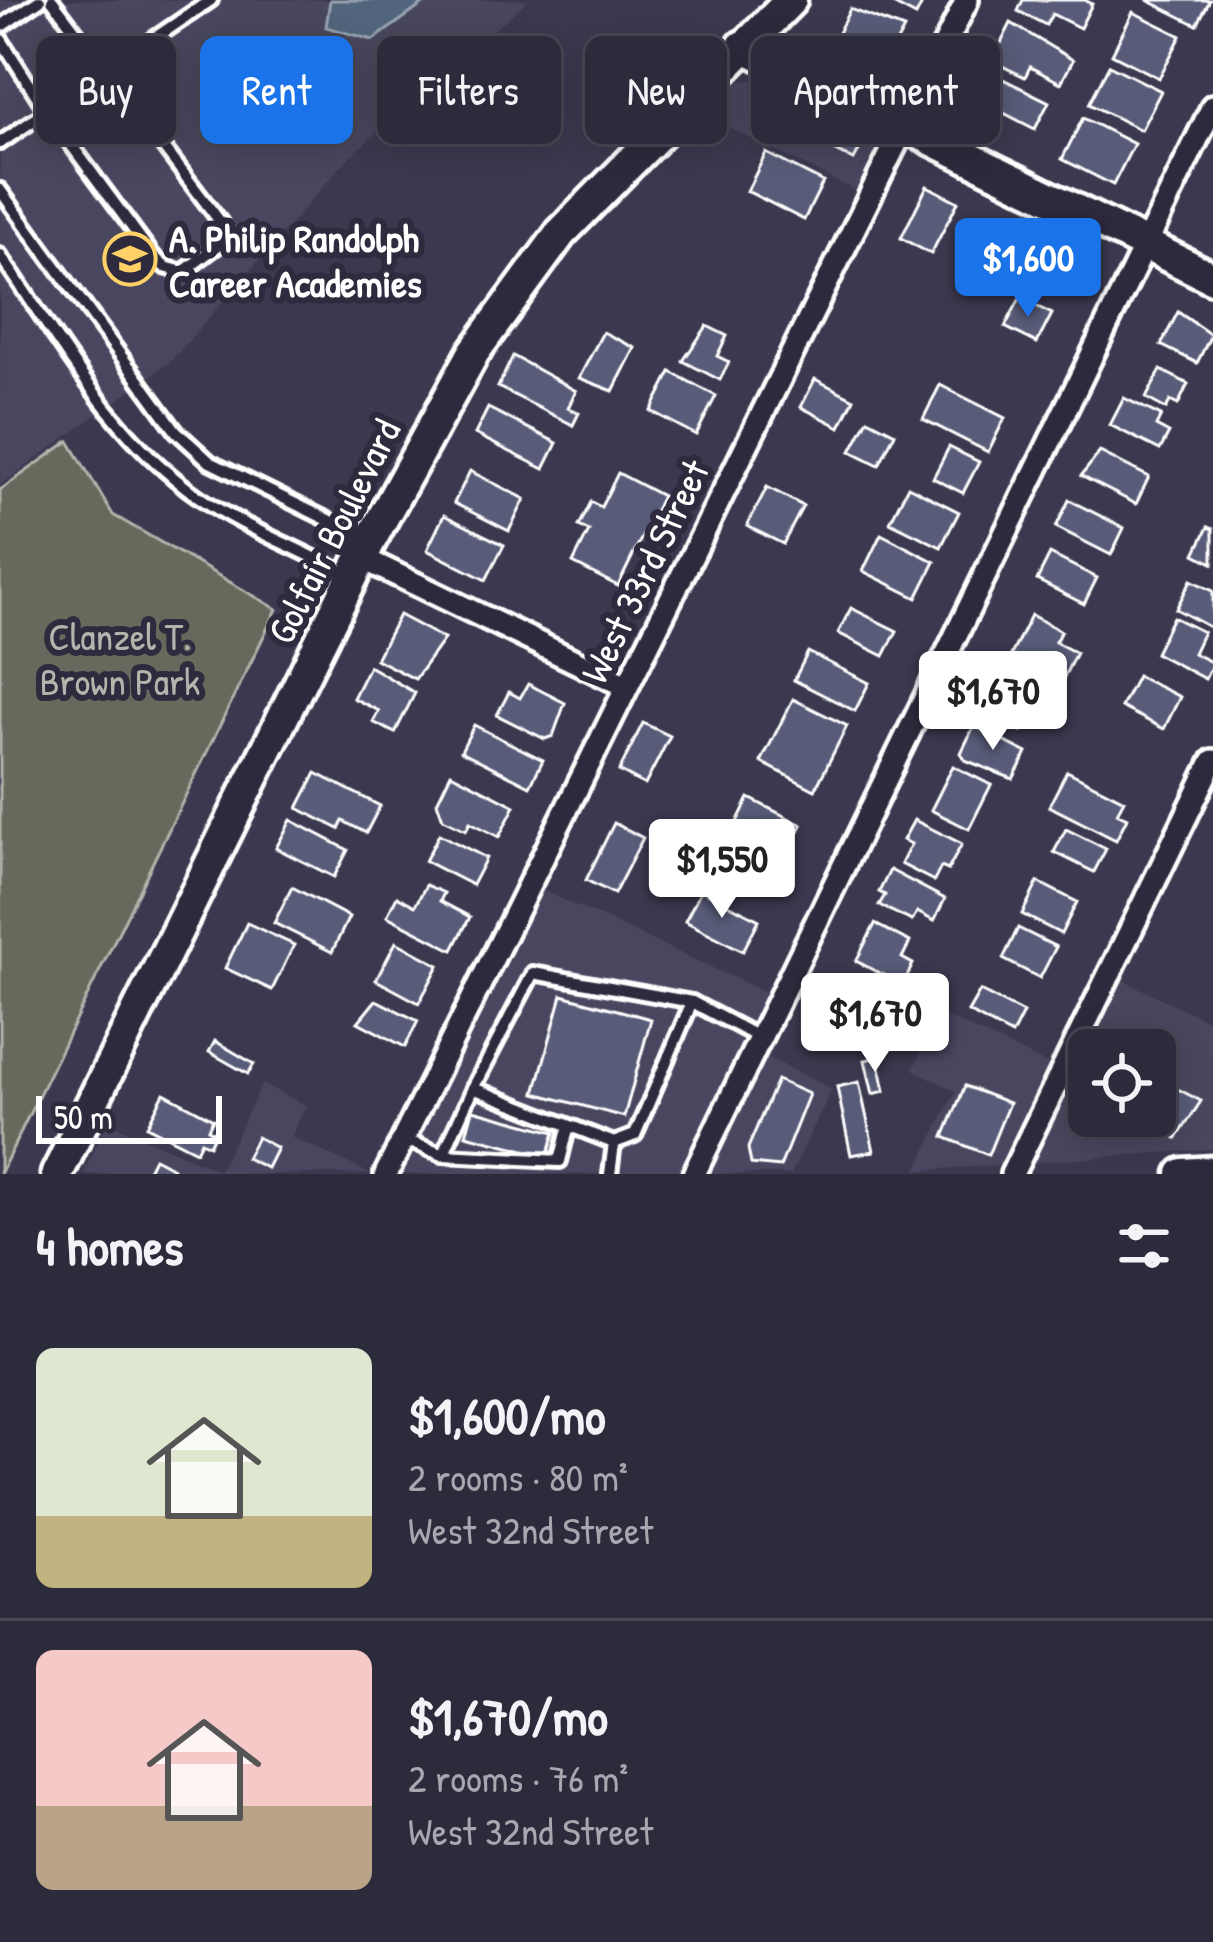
<!DOCTYPE html>
<html lang="en">
<head>
<meta charset="utf-8">
<style>
	body { margin:0; font-family:"Patrick Hand",sans-serif; background:#343342; color:#f1f3f6; height:100vh; display:flex; flex-direction:column; font-size:45px; white-space:nowrap }
	* { box-sizing:border-box; margin:0 }
	p { font-size:39px; color:#a6a7af }
	.icon { flex:none; width:66px; height:66px; fill:none; stroke:currentColor; stroke-width:2; stroke-linecap:round; stroke-linejoin:round }
	.map { position:relative; height:1174px; overflow:hidden }
	.panel { display:flex; flex-direction:column; background:#2c2b3b; flex:1 }
	.panel>* { flex:none }
	.guide { position:absolute; left:36px; top:36px; width:1143px; height:108px; display:flex; gap:24px }
	.buttons { position:absolute; left:1068px; top:1029px; display:grid; gap:24px }
	.buttons a { display:grid; place-items:center; width:108px; height:108px; border-radius:18px; background:#2c2b3b; box-shadow:0 6px 30px #0003,0 0 0 3px #484755; font-size:60px }
	.scale { position:absolute; left:36px; bottom:30px; width:186px; box-sizing:border-box; padding-left:12px; border:6px solid #fff; border-top:0; font-size:33px; line-height:42px; white-space:nowrap; color:#fff; -webkit-text-stroke:9px #2f2a3d; paint-order:stroke }
	.price { position:absolute; translate:-50% -102px; padding:0 27px; border-radius:12px; background:#fff; color:#222; font-size:39px; line-height:78px; filter:drop-shadow(0 3px 6px #0008) }
	.price::after { content:''; position:absolute; left:50%; top:72px; width:36px; height:27px; margin-left:-18px; background:inherit; clip-path:polygon(0 0,100% 0,50% 100%) }
	.price.selected { background:#1a73e8; color:#fff }
	ul { padding:0; list-style:none }
	li { display:flex; align-items:center; gap:36px; height:300px; padding:0 36px }
	li+li { border-top:3px solid #484755 }
	li span { display:grid; place-items:center; flex:none; width:336px; height:240px; border-radius:18px; color:#555 }
	li>.icon { margin-inline-start:auto }
	span .icon { width:144px; height:144px; fill:#fffc; stroke-width:1 }
	li b { font-size:51px }
	h2 { display:flex; justify-content:space-between; align-items:center; height:144px; padding:0 36px; font-size:51px }
	.chip { padding:0 42px; border-radius:18px; background:#2c2b3b; box-shadow:0 6px 30px #0003,0 0 0 3px #484755; font-size:42px; line-height:108px }
	.chip.selected { background:#1a73e8; color:#fff }
	.map>svg:first-child { display:block }
	.built { fill:#48475e; fill-rule:evenodd }
	.green { fill:#68695b; stroke:#b4b4ad; stroke-width:3 }
	.water { fill:#51657c; stroke:#97a3b0; stroke-width:3 }
	.building { fill:#585b78; stroke:#fff; stroke-width:3 }
	.lines { fill:none; stroke-linecap:round; stroke-linejoin:round }
	.lane-casing { stroke:#fff; stroke-width:20 }
	.street-casing { stroke:#fff; stroke-width:30 }
	.secondary-casing { stroke:#fff; stroke-width:39 }
	.lane { stroke:#2f2a3d; stroke-width:10 }
	.street { stroke:#2f2a3d; stroke-width:21 }
	.secondary { stroke:#2f2a3d; stroke-width:30 }
	.labels { text-anchor:middle; dominant-baseline:central; stroke-width:12; stroke-linejoin:round; paint-order:stroke }
	.poi-label { font-size:39px; font-weight:bold; fill:#fff; stroke:#2f2a3d; text-anchor:start }
	.street-label { font-size:39px; fill:#fff; stroke:#2f2a3d }
	.park-label { font-size:39px; fill:#b4b4ad; stroke:#2f2a3d }
</style>
</head>
<body>
<div class="map">
<svg width="1213" height="1174" viewBox="0 0 1213 1174">
	<rect width="100%" height="100%" fill="#3b394f"/>
	<filter id="ink" filterUnits="userSpaceOnUse"><feTurbulence type="fractalNoise" baseFrequency=".00833" numOctaves="2"/><feDisplacementMap in="SourceGraphic" scale="24" xChannelSelector="R" yChannelSelector="G"/><feConvolveMatrix kernelMatrix="1 2 1 2 8 2 1 2 1" color-interpolation-filters="sRGB"/></filter>
	<g filter="url(#ink)">
		<g class="built">
			<path d="M0,0H528L350,156L170,362L0,485Z"/>
			<path d="M759,79L886,140L860,193L704,115L740,81Z"/>
			<path d="M542,890L767,993L742,1045L832,1089L791,1174H402Z"/>
			<path d="M1123,980L1213,1023V1149L916,1171L956,1091L913,1069L940,1014L1075,1077ZM1089,1050H1155V1116H1089Z"/>
			<path d="M262,1084L306,1105L291,1137L371,1174H83L108,1122L219,1171Z"/>
		</g>
		<path class="green" d="M69,441L113,515L277,609L0,1174V490Z"/>
		<path class="water" d="M330,0H429L373,40L326,27Z"/>
		<g class="building">
			<path d="M885,0H924L916,16Z"/>
			<path d="M1023,0H1085L1092,4L1080,28L1052,14L1046,25L1018,11Z"/>
			<path d="M1147,0H1210L1197,25Z"/>
			<path d="M850,9L904,29L888,59L875,57L838,33Z"/>
			<path d="M1133,12L1181,36L1159,78L1112,54Z"/>
			<path d="M1011,23L1073,60L1061,83L1030,67L1025,77L992,61Z"/>
			<path d="M1109,65L1161,91L1141,130L1089,104Z"/>
			<path d="M987,71L1049,102L1035,129L998,110L995,116L970,104Z"/>
			<path d="M1083,118L1134,144L1113,185L1062,159Z"/>
			<path d="M807,121L862,145L854,160L801,133Z"/>
			<path d="M766,153L823,182L804,220L747,191Z"/>
			<path d="M927,186L958,202L931,254L901,238Z"/>
			<path d="M1020,298L1052,314L1037,343L1005,327Z"/>
			<path d="M1178,312L1211,335L1197,363L1161,345Z"/>
			<path d="M707,326L727,336L717,356L729,362L720,380L683,361Z"/>
			<path d="M603,332L635,348L613,391L579,378Z"/>
			<path d="M513,356L576,391L568,408L579,413L573,425L498,387Z"/>
			<path d="M1161,370L1188,384L1178,405L1170,401L1166,409L1146,398Z"/>
			<path d="M671,372L716,396L696,435L651,411Z"/>
			<path d="M815,379L854,399L840,427L801,407Z"/>
			<path d="M940,385L1005,418L988,452L923,419Z"/>
			<path d="M1124,398L1161,416L1156,426L1169,433L1160,450L1110,425Z"/>
			<path d="M488,408L557,443L544,469L475,434Z"/>
			<path d="M868,419L895,433L879,465L851,451Z"/>
			<path d="M949,447L979,462L963,493L933,478Z"/>
			<path d="M1100,452L1149,477L1136,504L1081,476Z"/>
			<path d="M470,471L525,499L509,531L454,503Z"/>
			<path d="M618,473L662,496L618,586L573,563L589,531L579,526L591,502L601,507Z"/>
			<path d="M908,486L959,512L941,547L890,522Z"/>
			<path d="M767,487L803,506L783,544L747,526Z"/>
			<path d="M1069,500L1124,528L1111,555L1056,527Z"/>
			<path d="M444,515L504,545L486,580L427,550Z"/>
			<path d="M1208,527L1213,529V563L1195,554Z"/>
			<path d="M881,534L935,562L917,598L863,571Z"/>
			<path d="M1050,554L1097,578L1084,604L1037,580Z"/>
			<path d="M1191,580L1213,591V629L1176,609Z"/>
			<path d="M851,608L897,631L884,656L838,633Z"/>
			<path d="M399,615L444,639L415,679L376,659Z"/>
			<path d="M1031,615L1061,631L1055,642L1076,653L1062,681L1011,655Z"/>
			<path d="M1173,617L1203,632L1193,653L1213,663L1205,679L1155,653Z"/>
			<path d="M808,652L869,683L855,711L794,680Z"/>
			<path d="M369,666L415,693L395,733L373,722L379,711L353,698Z"/>
			<path d="M1137,676L1180,697L1164,729L1121,707Z"/>
			<path d="M1003,679L1038,697L1021,731L980,711Z"/>
			<path d="M528,684L565,703L553,736L545,739L497,715L509,692L520,698Z"/>
			<path d="M793,699L847,726L815,790L761,762Z"/>
			<path d="M643,723L670,736L645,785L619,771Z"/>
			<path d="M474,725L543,760L530,786L461,751Z"/>
			<path d="M974,726L1027,753L1013,779L965,760L961,753Z"/>
			<path d="M953,766L991,785L969,829L931,810Z"/>
			<path d="M1067,771L1124,800L1117,813L1127,818L1116,840L1049,806Z"/>
			<path d="M316,773L380,806L366,833L343,821L339,829L298,808Z"/>
			<path d="M451,773L515,806L499,837L470,822L466,830L443,819L437,802Z"/>
			<path d="M749,798L802,825L788,853L735,826Z"/>
			<path d="M291,820L348,850L334,877L276,848Z"/>
			<path d="M914,820L962,844L948,870L941,867L934,881L901,864L911,844L903,840Z"/>
			<path d="M614,823L643,838L614,894L586,880Z"/>
			<path d="M1066,829L1106,849L1094,872L1054,852Z"/>
			<path d="M439,834L486,858L472,885L425,861Z"/>
			<path d="M890,870L945,899L934,921L917,912L912,921L879,905L885,895L879,892Z"/>
			<path d="M1038,882L1077,902L1061,934L1022,914Z"/>
			<path d="M426,885L444,893L440,901L470,917L453,950L387,916L397,896L415,906Z"/>
			<path d="M292,887L349,917L332,952L274,923Z"/>
			<path d="M701,890L759,920L743,951L685,921Z"/>
			<path d="M247,923L294,945L272,990L225,968Z"/>
			<path d="M875,924L910,942L902,958L913,964L903,985L856,961Z"/>
			<path d="M1018,928L1056,947L1040,978L1003,959Z"/>
			<path d="M396,942L439,965L419,1003L376,980Z"/>
			<path d="M838,977L878,997L858,1035L828,1019L839,998L830,993Z"/>
			<path d="M980,991L1023,1013L1012,1035L968,1012Z"/>
			<path d="M562,995L651,1019L624,1117L535,1093Z"/>
			<path d="M376,1000L418,1021L405,1047L358,1022Z"/>
			<path d="M215,1041L254,1064L248,1074L209,1052Z"/>
			<path d="M878,1057L885,1091L873,1094L865,1060Z"/>
			<path d="M777,1080L809,1094L780,1167L751,1164L748,1148Z"/>
			<path d="M859,1082L874,1151L851,1155L837,1087Z"/>
			<path d="M1170,1085L1201,1101L1177,1138L1168,1134L1171,1127L1151,1116Z"/>
			<path d="M965,1086L1009,1103L988,1155L944,1137Z"/>
			<path d="M164,1093L213,1119L208,1129L215,1133L209,1145L201,1141L196,1151L147,1126Z"/>
			<path d="M473,1110L555,1132L548,1156L466,1135Z"/>
			<path d="M257,1137L277,1148L267,1168L246,1158Z"/>
			<path d="M154,1158L173,1168V1174H146Z"/>
		</g>
		<g class="lines">
			<g class="lane-casing">
				<g id="lane">
					<path d="M0,27L40,0"/>
					<path d="M0,38L47,112L154,257L165,267L183,272L220,244L221,223L52,0"/>
					<path d="M0,143L211,0"/>
					<path d="M0,190L176,431L210,462L367,539"/>
					<path d="M0,255C59,340 112,437 199,497C244,528 299,548 347,575"/>
					<path d="M692,1002L760,1038"/>
					<path d="M473,1088L533,973L692,1002L635,1135L614,1143"/>
					<path d="M403,1139L443,1155L473,1088L614,1143L610,1174"/>
					<path d="M443,1155L560,1161L568,1129"/>
				</g>
			</g>
			<g class="street-casing">
				<g id="street">
					<path d="M362,558L626,686"/>
					<path d="M386,1174L967,0"/>
					<path d="M694,1174L1213,106"/>
					<path d="M1012,1174L1213,761"/>
				</g>
			</g>
			<g class="secondary-casing">
				<g id="secondary">
					<path d="M743,46L1213,278"/>
					<path d="M57,1174L370,541L474,352L561,233L791,0"/>
					<path d="M1183,1174L1213,1172"/>
				</g>
			</g>
			<use href="#lane" class="lane"/>
			<use href="#street" class="street"/>
			<use href="#secondary" class="secondary"/>
		</g>
	</g>
	<defs>
		<g id="school-ring" transform="scale(2.7)"><circle r="9.5" fill="#2f2a3d" stroke="#ffd166" stroke-width="1.5"/><path d="M0-5L7-2L0 1L-7-2ZM-4 1L0 2.5L4 1V4Q0 6-4 4Z" fill="#ffd166"/></g>
	</defs>
	<g fill-rule="evenodd">
		<use href="#school-ring" x="130" y="259"/>
	</g>
	<g class="labels">
		<g class="poi-label">
			<text x="169" y="237">A. Philip Randolph<tspan x="169" dy="45">Career Academies</tspan></text>
		</g>
		<g class="street-label">
			<text transform="translate(333 531) rotate(-63)">Golfair Boulevard</text>
			<text transform="translate(644 571) rotate(-64)">West 33rd Street</text>
		</g>
		<g class="park-label">
			<text x="120" y="635">Clanzel T.<tspan x="120" dy="45">Brown Park</tspan></text>
		</g>
	</g>
</svg>
<div class="buttons">
<a><svg class="icon" aria-label="locate" viewBox="0 0 24 24"><circle cx="12" cy="12" r="6"/><path d="M12 2v4M12 18v4M2 12h4M18 12h4"/></svg></a>
</div>
<div class="scale">50 m</div>
<b class="price selected" style="left:1028px;top:320px">$1,600</b>
<b class="price" style="left:993px;top:753px">$1,670</b>
<b class="price" style="left:722px;top:921px">$1,550</b>
<b class="price" style="left:875px;top:1075px">$1,670</b>
<div class="guide">
<a class="chip">Buy</a>
<a class="chip selected">Rent</a>
<a class="chip">Filters</a>
<a class="chip">New</a>
<a class="chip">Apartment</a>
</div>
</div>
<section class="panel">
<h2>4 homes<svg class="icon" aria-label="filters" viewBox="0 0 24 24"><path d="M4 7h16M4 17h16"/><circle cx="9" cy="7" r="2"/><circle cx="15" cy="17" r="2"/></svg></h2>
<ul>
<li><span style="background:linear-gradient(#dfe7d0 70%,#c2b280 0)"><svg class="icon" aria-label="home" viewBox="0 0 24 24"><path d="M3 11l9-7 9 7M6 9v11h12V9"/></svg></span><div><b>$1,600/mo</b><p>2 rooms · 80 m²</p><p>West 32nd Street</p></div></li>
<li><span style="background:linear-gradient(#f6c9c9 65%,#b9a48a 0)"><svg class="icon" aria-label="home" viewBox="0 0 24 24"><path d="M3 11l9-7 9 7M6 9v11h12V9"/></svg></span><div><b>$1,670/mo</b><p>2 rooms · 76 m²</p><p>West 32nd Street</p></div></li>
</ul>
</section>
</body>
</html>
